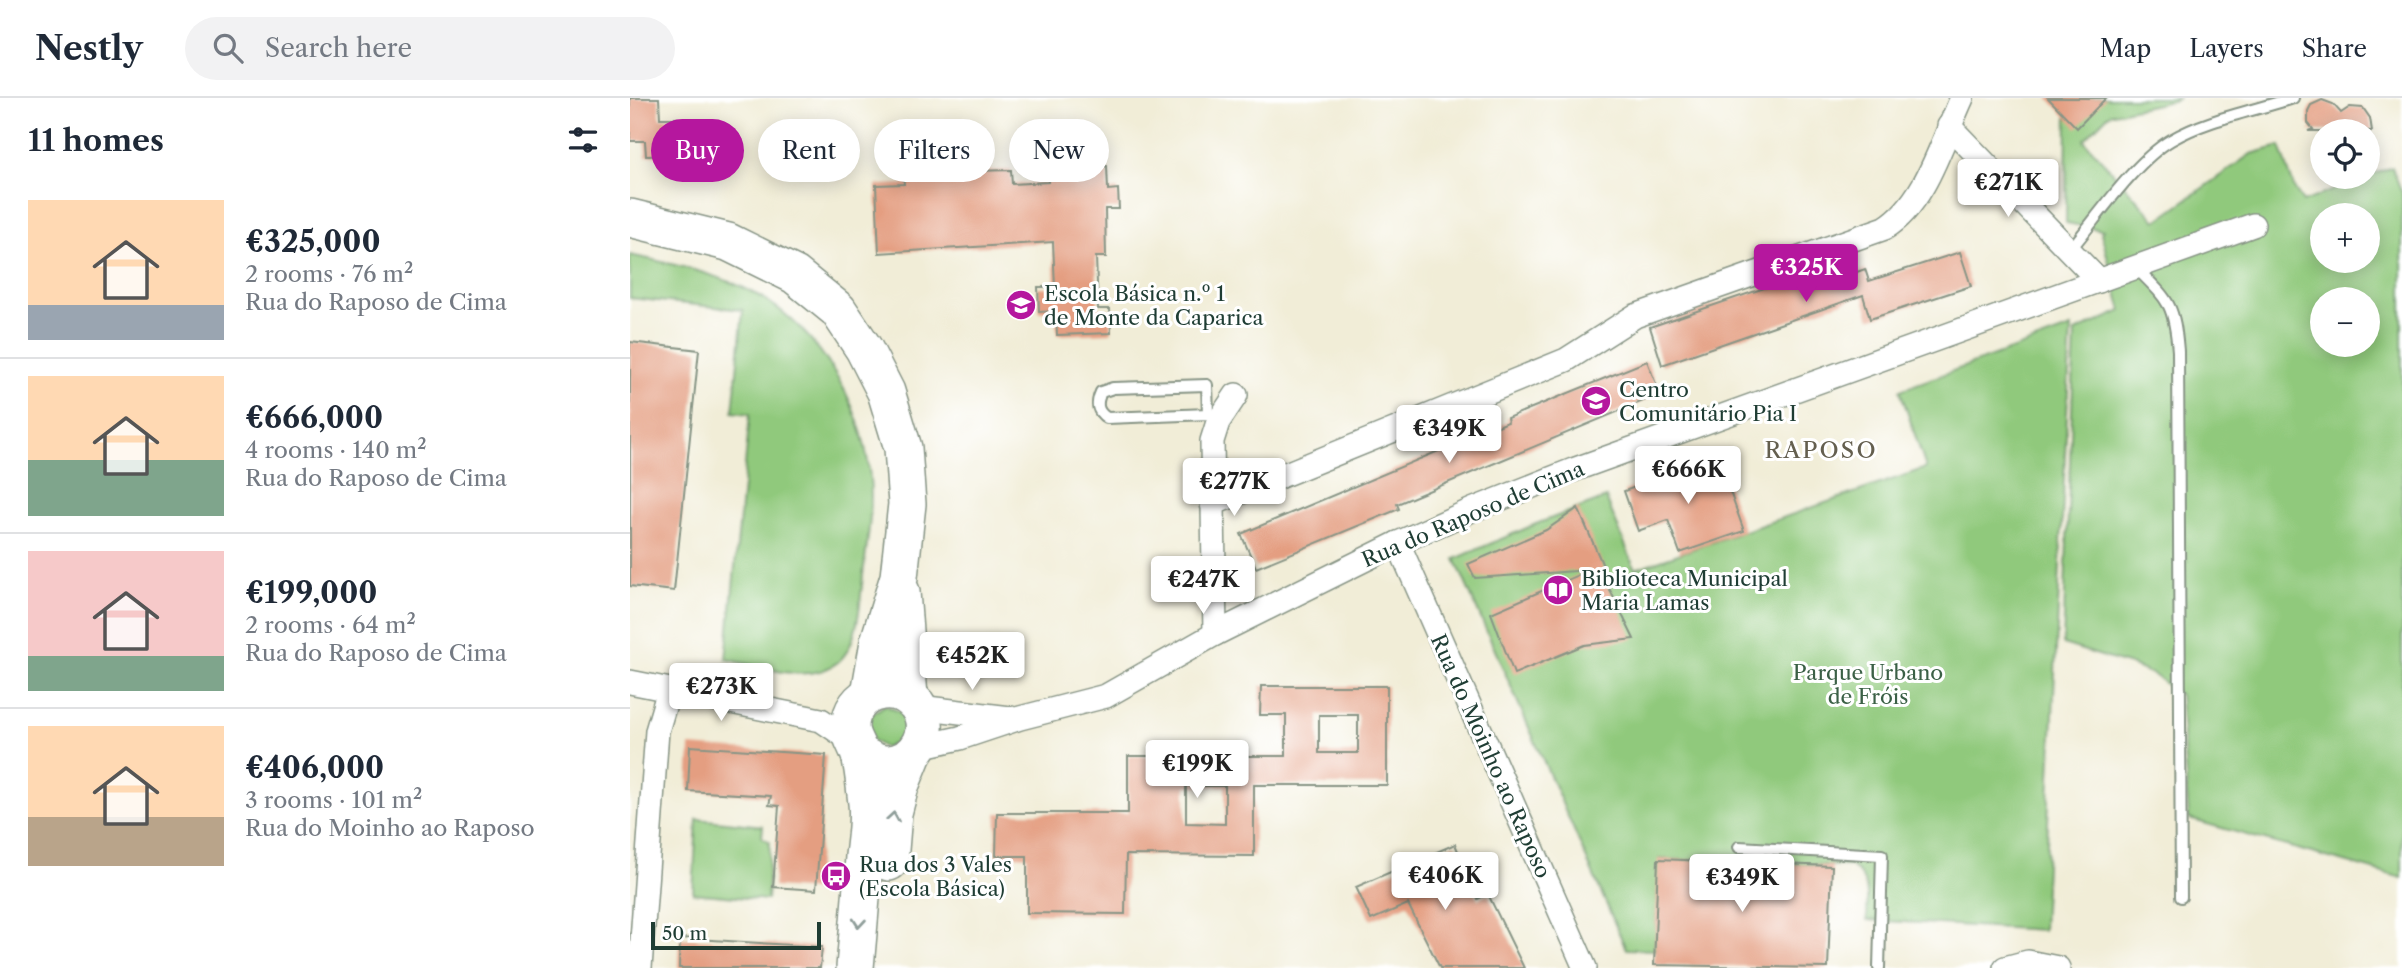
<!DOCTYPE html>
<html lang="en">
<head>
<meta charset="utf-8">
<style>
	body { margin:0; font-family:"Libre Caslon Text",serif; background:#f2f2f3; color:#1f2937; height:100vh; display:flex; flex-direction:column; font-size:26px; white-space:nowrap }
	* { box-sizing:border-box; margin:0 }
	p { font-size:23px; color:#747a83 }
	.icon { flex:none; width:38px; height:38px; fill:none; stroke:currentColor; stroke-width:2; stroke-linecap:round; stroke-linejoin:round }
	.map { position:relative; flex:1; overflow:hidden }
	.panel { display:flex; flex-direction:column; background:#fff; width:630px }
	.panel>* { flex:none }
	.top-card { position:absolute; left:21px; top:21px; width:665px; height:63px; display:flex; gap:14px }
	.buttons { position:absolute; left:1680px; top:21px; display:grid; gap:14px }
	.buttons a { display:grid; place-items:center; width:70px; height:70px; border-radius:50%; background:#fff; box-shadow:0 4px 18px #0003; font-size:35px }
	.scale { position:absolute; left:21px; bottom:18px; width:170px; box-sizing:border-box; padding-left:7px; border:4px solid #1f3d34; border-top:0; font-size:19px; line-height:24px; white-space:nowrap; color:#1f3d34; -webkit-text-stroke:5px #fff; paint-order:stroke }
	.price { position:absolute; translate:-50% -60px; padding:0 16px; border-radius:7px; background:#fff; color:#222; font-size:23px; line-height:46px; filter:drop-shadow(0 2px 4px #0008) }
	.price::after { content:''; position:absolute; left:50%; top:42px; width:21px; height:16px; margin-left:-10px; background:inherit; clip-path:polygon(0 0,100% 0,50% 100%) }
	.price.on { background:#b5179e; color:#fff }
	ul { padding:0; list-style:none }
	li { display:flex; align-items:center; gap:21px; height:175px; padding:0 28px }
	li+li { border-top:2px solid #e0e1e3 }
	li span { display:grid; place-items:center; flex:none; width:196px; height:140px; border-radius:0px; color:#555 }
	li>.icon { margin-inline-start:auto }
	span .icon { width:84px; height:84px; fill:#fffc; stroke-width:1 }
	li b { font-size:30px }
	h2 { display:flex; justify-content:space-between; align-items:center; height:84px; padding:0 28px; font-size:30px }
	.tag { padding:0 24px; border-radius:32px; background:#fff; box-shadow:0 4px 18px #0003; font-size:24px; line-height:63px }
	.tag.on { background:#b5179e; color:#fff }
	header { display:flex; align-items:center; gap:42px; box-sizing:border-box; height:98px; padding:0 35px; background:#fff; border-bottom:2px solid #e0e1e3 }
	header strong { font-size:33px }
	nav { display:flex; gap:38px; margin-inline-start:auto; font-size:24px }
	.search { width:490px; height:63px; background:#f2f2f3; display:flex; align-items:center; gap:18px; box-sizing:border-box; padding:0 24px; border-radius:38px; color:#747a83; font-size:26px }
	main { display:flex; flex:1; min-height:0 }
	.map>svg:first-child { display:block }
	.green { fill:#90c97c; stroke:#588358; stroke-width:2; fill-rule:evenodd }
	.building { fill:#e49e81; fill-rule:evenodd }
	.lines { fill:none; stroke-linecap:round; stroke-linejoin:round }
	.service-casing { stroke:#889586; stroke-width:14 }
	.minor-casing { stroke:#889586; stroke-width:26 }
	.primary-casing { stroke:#889586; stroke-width:40 }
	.service { stroke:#fff; stroke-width:10 }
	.minor { stroke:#fff; stroke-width:23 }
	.primary { stroke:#fff; stroke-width:37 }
	.oneway { stroke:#8f9e9a }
	.labels { text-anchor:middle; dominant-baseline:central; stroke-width:6; stroke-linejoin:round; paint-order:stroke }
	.poi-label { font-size:21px; fill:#1f3d34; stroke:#fff; text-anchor:start }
	.street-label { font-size:21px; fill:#1f3d34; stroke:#fff }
	.park-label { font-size:21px; fill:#3b6046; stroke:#fff }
	.neighbourhood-label { font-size:23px; letter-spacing:2px; fill:#645f4f; stroke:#fff }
</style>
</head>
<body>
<header>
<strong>Nestly</strong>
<div class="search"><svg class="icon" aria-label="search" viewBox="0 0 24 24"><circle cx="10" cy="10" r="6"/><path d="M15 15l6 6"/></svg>Search here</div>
<nav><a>Map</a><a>Layers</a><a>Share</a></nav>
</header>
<main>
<section class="panel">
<h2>11 homes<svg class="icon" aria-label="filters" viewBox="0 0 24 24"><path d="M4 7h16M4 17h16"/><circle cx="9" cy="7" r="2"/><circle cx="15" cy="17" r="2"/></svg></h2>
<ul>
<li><span style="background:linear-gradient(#ffd9b3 75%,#9aa5b1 0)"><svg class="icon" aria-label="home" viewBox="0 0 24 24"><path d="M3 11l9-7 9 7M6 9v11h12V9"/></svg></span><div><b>€325,000</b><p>2 rooms · 76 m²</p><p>Rua do Raposo de Cima</p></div></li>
<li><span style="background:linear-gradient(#ffd9b3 60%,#7fa58c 0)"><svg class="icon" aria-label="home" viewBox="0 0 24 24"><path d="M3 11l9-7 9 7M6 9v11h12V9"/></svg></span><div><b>€666,000</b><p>4 rooms · 140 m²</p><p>Rua do Raposo de Cima</p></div></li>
<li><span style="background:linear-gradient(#f6c9c9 75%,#7fa58c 0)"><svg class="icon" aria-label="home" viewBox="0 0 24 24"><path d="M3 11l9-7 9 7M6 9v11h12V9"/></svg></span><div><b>€199,000</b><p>2 rooms · 64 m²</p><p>Rua do Raposo de Cima</p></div></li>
<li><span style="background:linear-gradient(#ffd9b3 65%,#b9a48a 0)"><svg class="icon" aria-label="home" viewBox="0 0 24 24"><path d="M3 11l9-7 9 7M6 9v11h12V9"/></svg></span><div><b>€406,000</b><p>3 rooms · 101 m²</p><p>Rua do Moinho ao Raposo</p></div></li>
</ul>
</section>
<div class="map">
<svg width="1772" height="870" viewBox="0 0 1772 870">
	<rect width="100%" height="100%" fill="#fff"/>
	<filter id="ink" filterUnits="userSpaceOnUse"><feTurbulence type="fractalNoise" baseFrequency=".0143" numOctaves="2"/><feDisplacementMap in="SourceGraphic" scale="14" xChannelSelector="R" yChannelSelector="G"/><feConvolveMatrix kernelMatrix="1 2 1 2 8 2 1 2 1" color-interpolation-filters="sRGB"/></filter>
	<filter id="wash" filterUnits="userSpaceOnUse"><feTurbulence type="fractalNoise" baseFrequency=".00686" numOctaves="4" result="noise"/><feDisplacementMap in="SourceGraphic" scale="28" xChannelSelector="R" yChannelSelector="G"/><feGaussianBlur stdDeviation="1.57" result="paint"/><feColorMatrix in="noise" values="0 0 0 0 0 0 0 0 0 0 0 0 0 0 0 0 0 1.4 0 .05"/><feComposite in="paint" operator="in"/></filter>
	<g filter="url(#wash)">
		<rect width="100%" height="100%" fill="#f1edd7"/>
		<g class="green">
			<path d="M1437,0H1548L1546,2L1479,16L1454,42L1526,123L1621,56L1650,48L1665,92L1673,104L1762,69L1772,95V780L1559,721L1550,597L1524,577L1503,568L1433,546L1445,234L1492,213L1471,135L1473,132L1436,125ZM1692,117H1738V163H1692ZM1692,201H1738V247H1692Z"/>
			<path d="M0,157C38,165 76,173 112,189C184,222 232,301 240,379C243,408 238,439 234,469C230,496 231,545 208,564C178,588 129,568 96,561L120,316L103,314L113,212L0,200Z"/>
			<path d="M1441,230L1413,832L1237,822C1237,801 1241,782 1221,768L1029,761L1025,852L996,851L825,461L906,426L976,400L1005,471L1296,370L1270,292Z"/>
			<path d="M255,607L276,617V640L255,650L239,640C237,618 237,619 255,607Z"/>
			<path d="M67,721L133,728L132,739L140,744L137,802L63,795Z"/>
		</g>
		<g id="blocks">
			<g class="building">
				<path d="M0,0H29L30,20H46L47,57L16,58L15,43H0Z"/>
				<path d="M1418,0H1476L1447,30Z"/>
				<path d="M1692,2L1703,6L1711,15L1720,9L1733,10L1740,20L1742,33H1678L1683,31L1678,25V13L1681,7Z"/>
				<path d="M477,68L478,92L488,91L489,111H475L476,159H466L468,211H480L481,235L427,237L426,213L409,214L408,189H425L423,144L249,155L246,87L274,86L273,75L381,72L382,86L418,84V70Z"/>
				<path d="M1330,154L1341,188L1240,221L1233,197L1032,267L1020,229L1211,164L1216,178L1235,171L1239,183Z"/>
				<path d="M0,244L69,252L44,493L0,488Z"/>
				<path d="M1017,263L1030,296L767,406L769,411L626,470L611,436L878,324L877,320Z"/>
				<path d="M1088,360L1114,433L1050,455L1038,422L1008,433L994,393Z"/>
				<path d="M948,410L980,484L977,486L1004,541L954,547L884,576L861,515L960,472L845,480L838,466L916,432Z"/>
				<path d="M631,588H757V687H624V758L496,757L495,816L397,815V758H366L367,715H498V658H656V617H630ZM689,617H728V655H689ZM556,688H595V726L556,725Z"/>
				<path d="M60,648L196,657L186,792L143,789L149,708L139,707L141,698L58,693Z"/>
				<path d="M825,746L848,801L858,796L894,870H810L778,806L741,822L726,789Z"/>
				<path d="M1028,761L1202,768L1198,870L1024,867Z"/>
				<path d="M50,840L192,849L190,870H49Z"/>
			</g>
		</g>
	</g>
	<g filter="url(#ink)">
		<use href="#blocks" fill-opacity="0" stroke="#889586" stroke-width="2"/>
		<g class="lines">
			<g class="service-casing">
				<g id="service">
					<path d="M1439,153C1467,120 1504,64 1541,42C1577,21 1623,13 1663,0"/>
					<path d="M1505,169C1539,203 1544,205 1548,253L1551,799"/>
					<path d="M578,316L577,287L483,290L471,294C466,305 466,313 477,320L578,316L588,324"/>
					<path d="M1109,749L1252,757L1249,870"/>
				</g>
			</g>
			<g class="minor-casing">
				<g id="minor">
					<path d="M1319,28L1469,183"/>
					<path d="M582,406L936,262L1005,218L1255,130C1296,105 1312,43 1332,0"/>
					<path d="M768,445L955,870"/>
					<path d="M585,536L582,343L588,324L606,297"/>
					<path d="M0,584L191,622L222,643"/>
					<path d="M289,609L380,620"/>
					<path d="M289,649L330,640L390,620L476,598L585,536L768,445L842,412L943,372L1623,127"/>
					<path d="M10,870L27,633L39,592"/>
					<path d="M1375,870L1398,864L1428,870"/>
				</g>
			</g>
			<g class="primary-casing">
				<g id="primary">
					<path d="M0,120L98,144L165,177L208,212L234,251L256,294L273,350L277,406L269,479L249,544L240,596"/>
					<path d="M271,494L279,599"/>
					<path d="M259,764L263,715L270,688L283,656"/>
					<path d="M225,870C228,833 232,795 234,758C236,740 239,722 237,705C235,689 234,672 230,657C225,642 216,635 222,617C232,589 269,585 287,607C305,631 287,665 258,666C247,667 238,661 229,655"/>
				</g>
			</g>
			<use href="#service" class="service"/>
			<use href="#minor" class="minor"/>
			<use href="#primary" class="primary"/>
		</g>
		<defs><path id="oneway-chevron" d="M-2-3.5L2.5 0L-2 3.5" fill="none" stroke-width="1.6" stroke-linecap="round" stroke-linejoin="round" transform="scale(1.75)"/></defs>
		<g class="oneway">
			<use href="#oneway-chevron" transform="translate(263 719) rotate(-81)"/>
			<use href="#oneway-chevron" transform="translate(229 825) rotate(95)"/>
		</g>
	</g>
	<defs>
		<g id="school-disc" transform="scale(1.575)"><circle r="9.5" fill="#b5179e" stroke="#fff"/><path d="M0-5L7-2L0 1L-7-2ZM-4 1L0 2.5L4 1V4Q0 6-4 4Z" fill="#fff"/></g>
		<g id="library-disc" transform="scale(1.575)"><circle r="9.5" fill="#b5179e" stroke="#fff"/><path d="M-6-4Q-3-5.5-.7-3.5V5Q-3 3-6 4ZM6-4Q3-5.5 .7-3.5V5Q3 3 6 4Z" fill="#fff"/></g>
		<g id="bus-disc" transform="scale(1.575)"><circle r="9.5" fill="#b5179e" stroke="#fff"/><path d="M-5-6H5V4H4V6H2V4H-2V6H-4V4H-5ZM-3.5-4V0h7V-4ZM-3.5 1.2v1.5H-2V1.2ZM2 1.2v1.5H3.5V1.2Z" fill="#fff"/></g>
	</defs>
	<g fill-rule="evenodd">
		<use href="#school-disc" x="391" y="207"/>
		<use href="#school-disc" x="966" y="303"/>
		<use href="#library-disc" x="928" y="492"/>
		<use href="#bus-disc" x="206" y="778"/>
	</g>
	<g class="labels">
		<g class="poi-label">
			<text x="414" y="195">Escola Básica n.º 1<tspan x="414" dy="24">de Monte da Caparica</tspan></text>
			<text x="989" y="291">Centro<tspan x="989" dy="24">Comunitário Pia I</tspan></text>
			<text x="951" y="480">Biblioteca Municipal<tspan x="951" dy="24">Maria Lamas</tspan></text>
			<text x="229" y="766">Rua dos 3 Vales<tspan x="229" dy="24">(Escola Básica)</tspan></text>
		</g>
		<g class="street-label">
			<text transform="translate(843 416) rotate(-23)">Rua do Raposo de Cima</text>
			<text transform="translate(861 658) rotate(66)">Rua do Moinho ao Raposo</text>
		</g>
		<g class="park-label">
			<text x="1238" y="574">Parque Urbano<tspan x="1238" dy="24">de Fróis</tspan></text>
		</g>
		<g class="neighbourhood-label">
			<text x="1191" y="352">RAPOSO</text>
		</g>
	</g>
</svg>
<div class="buttons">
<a><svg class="icon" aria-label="locate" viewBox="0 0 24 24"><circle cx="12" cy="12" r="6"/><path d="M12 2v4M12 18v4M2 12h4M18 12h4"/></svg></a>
<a>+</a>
<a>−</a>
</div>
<div class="scale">50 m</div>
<b class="price" style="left:1378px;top:121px">€271K</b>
<b class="price on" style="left:1176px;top:206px">€325K</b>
<b class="price" style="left:819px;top:367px">€349K</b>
<b class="price" style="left:1058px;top:408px">€666K</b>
<b class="price" style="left:604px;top:420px">€277K</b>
<b class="price" style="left:573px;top:518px">€247K</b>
<b class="price" style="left:342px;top:594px">€452K</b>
<b class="price" style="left:91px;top:625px">€273K</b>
<b class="price" style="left:567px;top:702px">€199K</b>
<b class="price" style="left:815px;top:814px">€406K</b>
<b class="price" style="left:1112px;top:816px">€349K</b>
<div class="top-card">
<a class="tag on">Buy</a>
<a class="tag">Rent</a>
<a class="tag">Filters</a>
<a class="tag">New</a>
</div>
</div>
</main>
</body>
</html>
